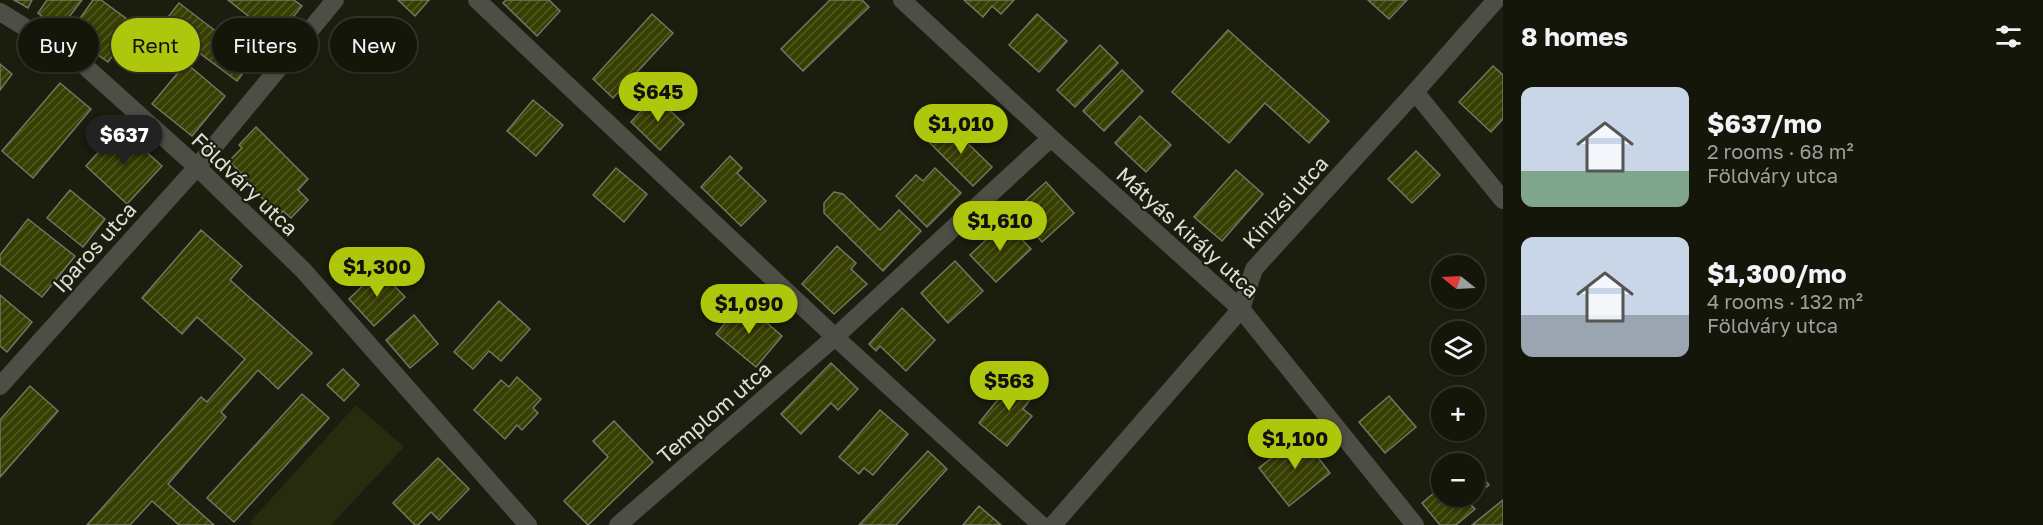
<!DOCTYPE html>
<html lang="en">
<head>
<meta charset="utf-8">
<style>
	body { margin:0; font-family:"Golos Text",sans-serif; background:#212318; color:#f1f3f6; height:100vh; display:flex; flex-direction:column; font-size:22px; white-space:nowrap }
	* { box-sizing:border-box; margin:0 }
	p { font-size:20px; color:#9d9f9c }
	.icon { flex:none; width:33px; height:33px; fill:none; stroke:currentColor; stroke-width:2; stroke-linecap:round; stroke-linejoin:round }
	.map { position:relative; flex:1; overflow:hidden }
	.panel { display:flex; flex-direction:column; background:#14160a; width:540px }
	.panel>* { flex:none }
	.banner { position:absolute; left:18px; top:18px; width:570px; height:54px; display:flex; gap:12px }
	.needle { width:39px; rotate:288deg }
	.fabs { position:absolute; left:1431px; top:255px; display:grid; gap:12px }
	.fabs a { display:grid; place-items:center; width:54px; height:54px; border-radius:50%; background:#14160a; box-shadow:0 2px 4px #0004,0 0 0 2px #33352b; font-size:30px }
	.price { position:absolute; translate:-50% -51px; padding:0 14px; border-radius:21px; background:#aec60b; color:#111; font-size:20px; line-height:39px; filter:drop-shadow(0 2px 3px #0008) }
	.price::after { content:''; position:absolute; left:50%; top:36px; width:18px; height:14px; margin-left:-9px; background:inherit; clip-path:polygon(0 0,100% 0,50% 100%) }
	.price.selected { background:#222; color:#fff }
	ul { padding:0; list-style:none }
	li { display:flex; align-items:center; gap:18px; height:150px; padding:0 18px }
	li span { display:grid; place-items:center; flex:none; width:168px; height:120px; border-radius:12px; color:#555 }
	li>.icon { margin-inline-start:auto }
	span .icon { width:72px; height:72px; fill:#fffc; stroke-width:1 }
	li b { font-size:26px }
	h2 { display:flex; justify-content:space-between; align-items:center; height:72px; padding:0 18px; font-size:26px }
	.chip { padding:0 21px; border-radius:27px; background:#14160a; box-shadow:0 2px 4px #0004,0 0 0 2px #33352b; font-size:21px; line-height:54px }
	.chip.selected { background:#aec60b; color:#111 }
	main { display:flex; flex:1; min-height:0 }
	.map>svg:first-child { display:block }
	.pitch { fill:#272c0e }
	.building { fill:url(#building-hatch); stroke:#727763; stroke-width:1.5 }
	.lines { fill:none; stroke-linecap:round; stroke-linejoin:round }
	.minor { stroke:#4d4f47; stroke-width:18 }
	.labels { text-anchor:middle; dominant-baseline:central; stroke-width:4.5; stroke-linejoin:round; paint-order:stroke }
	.street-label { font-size:21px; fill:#dfe1d6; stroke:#1b1e0e }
</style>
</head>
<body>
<main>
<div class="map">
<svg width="1503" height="525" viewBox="0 0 1503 525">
	<defs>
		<pattern id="building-hatch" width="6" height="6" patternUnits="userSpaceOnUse" patternTransform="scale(1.5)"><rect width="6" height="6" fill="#363e02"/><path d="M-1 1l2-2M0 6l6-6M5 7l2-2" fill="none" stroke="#535a26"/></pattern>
	</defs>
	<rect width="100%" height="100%" fill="#1b1e0e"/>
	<path class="pitch" d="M356,405L404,447L331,525H253L250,522Z"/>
	<g class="building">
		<path d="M14,0H32L28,8Z"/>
		<path d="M47,0H82L59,30L38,13Z"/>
		<path d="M93,0H101L135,25L108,62L69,34Z"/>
		<path d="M228,0H294L302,6L276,38Z"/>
		<path d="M398,0H429L415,16Z"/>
		<path d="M506,0H549L560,11L537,36L503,3Z"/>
		<path d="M830,0H862L869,7L803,71L781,49Z"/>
		<path d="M964,0H1014L1001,14L992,6L983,17Z"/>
		<path d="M1368,0H1407L1389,19Z"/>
		<path d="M179,3L226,39L235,26L263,47L237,81L162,25Z"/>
		<path d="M652,14L673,33L613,98L593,79Z"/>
		<path d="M1037,14L1067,41L1039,72L1009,45Z"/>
		<path d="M1228,30L1329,121L1309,143L1265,103L1229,143L1172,92Z"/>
		<path d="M1100,45L1118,63L1075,107L1057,90Z"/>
		<path d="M186,63L225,96L192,136L152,104Z"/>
		<path d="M0,64L12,74L0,90Z"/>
		<path d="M1493,66L1503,75V119L1491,132L1459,102Z"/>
		<path d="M1122,70L1143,91L1104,131L1083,111Z"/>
		<path d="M60,83L91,109L33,178L2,151Z"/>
		<path d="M655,96L684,124L660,150L631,122Z"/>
		<path d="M533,100L563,125L536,156L507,131Z"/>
		<path d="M1140,116L1171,145L1146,172L1115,143Z"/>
		<path d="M948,124L992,167L973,186L930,143Z"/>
		<path d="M256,127L308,179L298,190L308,200L291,218L283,211L279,215L253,189L255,187L229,161L242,148L239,145Z"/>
		<path d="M120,128L162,166L127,204L86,166Z"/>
		<path d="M1416,151L1440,175L1412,203L1388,179Z"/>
		<path d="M730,156L742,168L737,173L766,201L741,226L701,187Z"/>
		<path d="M616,168L647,194L624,222L593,195Z"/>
		<path d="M935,168L961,193L927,227L896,196L916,175L923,181Z"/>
		<path d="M1236,170L1263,194L1222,241L1194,217Z"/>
		<path d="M1046,182L1074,213L1042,242L1014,211Z"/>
		<path d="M70,190L105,219L83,247L47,218Z"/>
		<path d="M834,192L843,194L880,230L899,210L921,231L883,271L824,213V203Z"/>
		<path d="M28,219L75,256L42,297L0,264V255Z"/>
		<path d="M1005,222L1031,249L996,282L970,255Z"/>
		<path d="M201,230L242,266L230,280L312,353L278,389L258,370L221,412L226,417L168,484L214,525H179L152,501L130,525H87L201,397L207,402L245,359L197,317L182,334L142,298Z"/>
		<path d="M837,246L856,263L851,269L867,284L834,314L802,284Z"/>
		<path d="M955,261L983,291L948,323L921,293Z"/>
		<path d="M379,270L405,297L374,326L349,299Z"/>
		<path d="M0,295L32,322L7,352L0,346Z"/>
		<path d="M499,301L530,329L501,361L489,351L473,369L454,352Z"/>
		<path d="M743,302L782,336L756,367L716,334Z"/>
		<path d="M902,308L935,340L906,371L880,346L876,351L869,344Z"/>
		<path d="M414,315L438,344L410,368L386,340Z"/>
		<path d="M831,363L858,389L838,410L831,403L801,434L781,414Z"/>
		<path d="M343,369L359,385L344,401L327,385Z"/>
		<path d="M1017,376L1036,392L1023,409L1032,416L1007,446L979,423Z"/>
		<path d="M517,377L541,399L533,408L538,413L522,430L517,425L505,439L474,410L501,380L509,387Z"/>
		<path d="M30,386L58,411L0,477V420Z"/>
		<path d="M302,394L329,418L234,522L207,498Z"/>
		<path d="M1389,396L1416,427L1385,453L1359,422Z"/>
		<path d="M880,410L908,434L873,475L864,468L859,474L839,457Z"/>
		<path d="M614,421L653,462L588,525L564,501L608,457L593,441Z"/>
		<path d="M1301,435L1330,473L1289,506L1259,468Z"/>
		<path d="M928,451L947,469L896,525H859Z"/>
		<path d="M438,458L469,489L439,520L431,512L418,525H415L393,503Z"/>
		<path d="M1474,467L1489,485L1468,502L1475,509L1456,525H1440L1422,503L1442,486V496H1474Z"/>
		<path d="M1503,500V525H1472Z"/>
		<path d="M979,506L1001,525H963Z"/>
	</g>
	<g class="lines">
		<g class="minor">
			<path d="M477,0L835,337L1041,525"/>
			<path d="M902,0L1051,138L1241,309L1415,525"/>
			<path d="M0,12L77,59L197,167L303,270L528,525"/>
			<path d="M1415,92L1503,200"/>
			<path d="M0,386L197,167L335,0"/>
			<path d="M618,525L835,337L1051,138"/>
			<path d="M1053,525L1241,309L1254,269L1415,92L1496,0"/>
		</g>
	</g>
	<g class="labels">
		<g class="street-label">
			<text transform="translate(245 184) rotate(44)">Földváry utca</text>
			<text transform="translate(1285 202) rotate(-48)">Kinizsi utca</text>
			<text transform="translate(1188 232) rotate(42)">Mátyás király utca</text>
			<text transform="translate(94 247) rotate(-48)">Iparos utca</text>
			<text transform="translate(714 412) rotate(-41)">Templom utca</text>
		</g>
	</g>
</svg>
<div class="fabs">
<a><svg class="needle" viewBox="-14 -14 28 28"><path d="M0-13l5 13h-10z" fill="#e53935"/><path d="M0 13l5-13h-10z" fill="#9d9f9c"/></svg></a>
<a><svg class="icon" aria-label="layers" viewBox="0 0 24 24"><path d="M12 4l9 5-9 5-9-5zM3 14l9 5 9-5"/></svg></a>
<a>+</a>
<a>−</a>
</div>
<b class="price" style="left:658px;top:123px">$645</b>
<b class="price" style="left:961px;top:155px">$1,010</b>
<b class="price selected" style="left:124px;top:166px">$637</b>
<b class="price" style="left:1000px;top:252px">$1,610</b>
<b class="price" style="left:377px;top:298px">$1,300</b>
<b class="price" style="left:749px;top:335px">$1,090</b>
<b class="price" style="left:1009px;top:412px">$563</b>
<b class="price" style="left:1295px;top:470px">$1,100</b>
<div class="banner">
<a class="chip">Buy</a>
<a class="chip selected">Rent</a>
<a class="chip">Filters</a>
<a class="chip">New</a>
</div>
</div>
<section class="panel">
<h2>8 homes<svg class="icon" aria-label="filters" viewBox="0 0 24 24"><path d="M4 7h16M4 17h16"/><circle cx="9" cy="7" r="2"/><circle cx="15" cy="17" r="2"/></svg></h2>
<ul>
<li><span style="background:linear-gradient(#c9d6e8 70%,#7fa58c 0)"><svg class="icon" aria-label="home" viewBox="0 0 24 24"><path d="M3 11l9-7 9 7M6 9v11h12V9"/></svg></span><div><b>$637/mo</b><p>2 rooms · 68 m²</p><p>Földváry utca</p></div></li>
<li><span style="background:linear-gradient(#c9d6e8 65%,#9aa5b1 0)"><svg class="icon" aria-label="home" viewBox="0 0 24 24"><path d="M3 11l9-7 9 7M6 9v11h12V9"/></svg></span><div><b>$1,300/mo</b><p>4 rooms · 132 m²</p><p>Földváry utca</p></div></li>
</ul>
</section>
</main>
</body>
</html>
